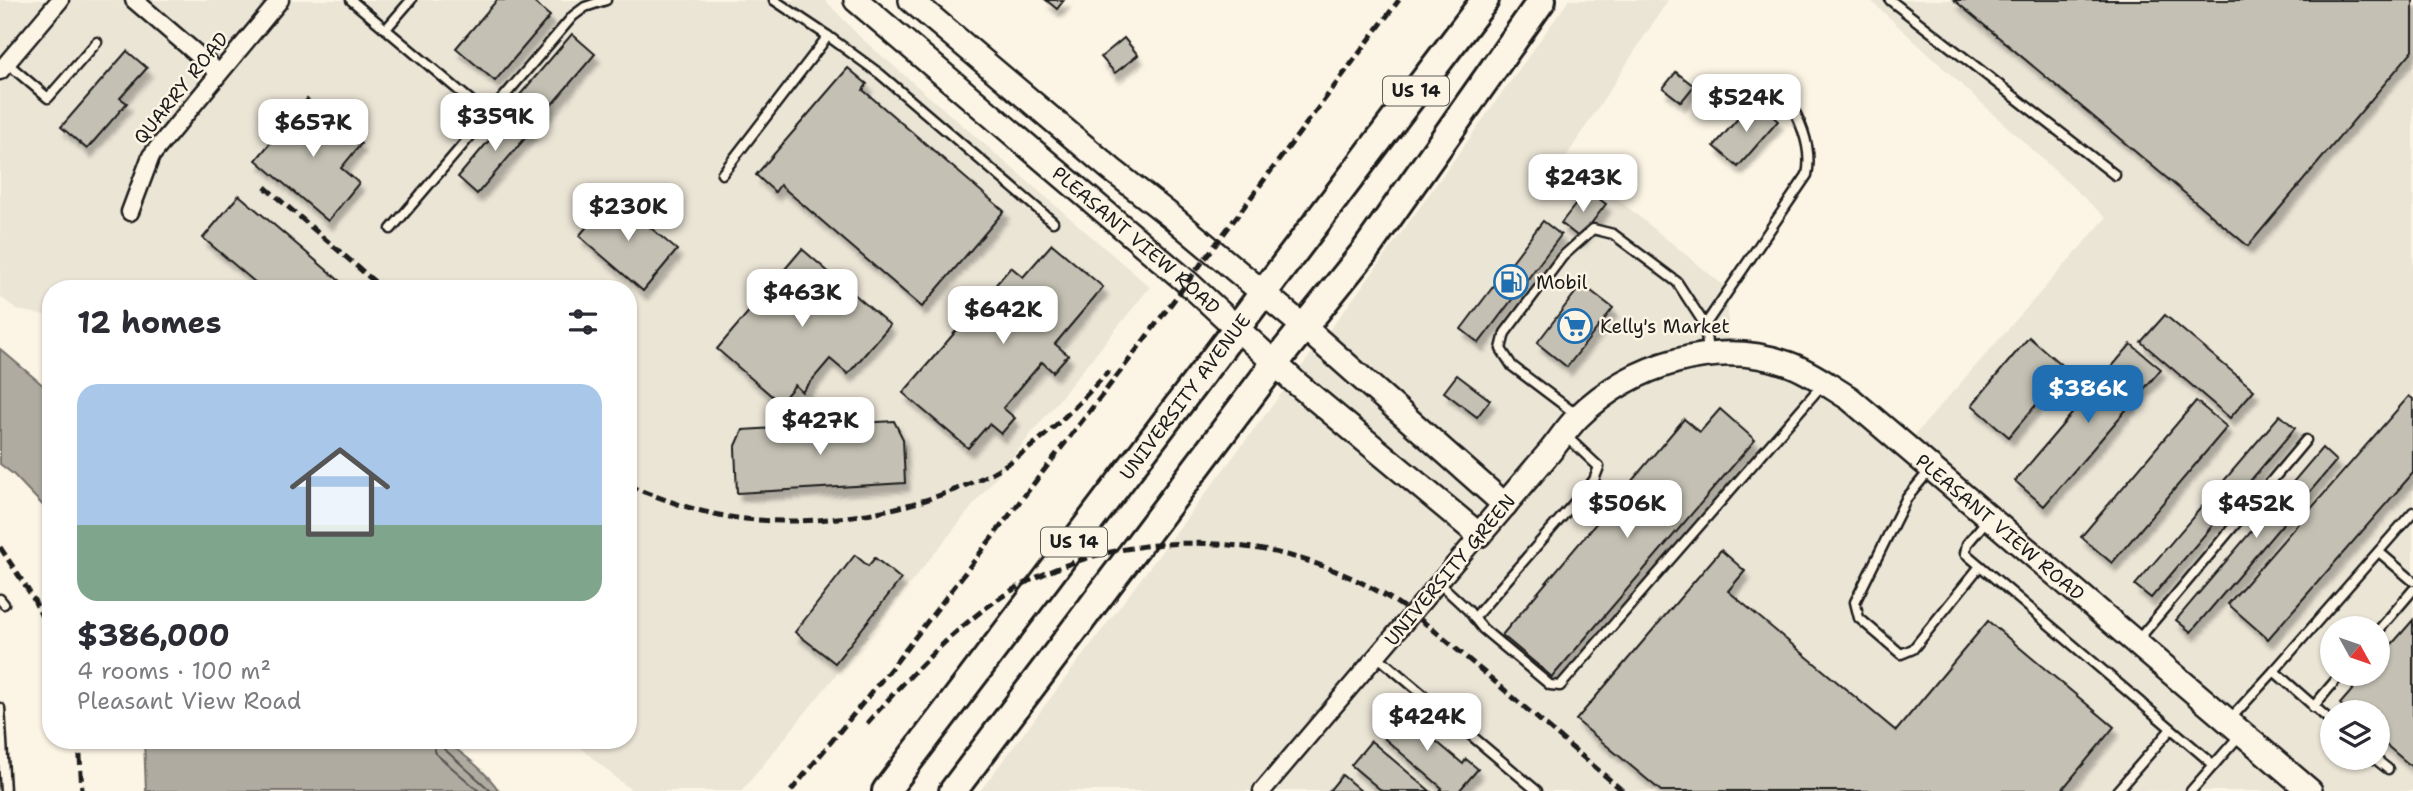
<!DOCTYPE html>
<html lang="en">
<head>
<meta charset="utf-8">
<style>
	body { margin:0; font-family:"Shantell Sans",sans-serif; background:#f7f7f7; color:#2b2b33; height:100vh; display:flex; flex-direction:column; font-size:26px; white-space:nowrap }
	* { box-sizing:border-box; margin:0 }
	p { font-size:23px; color:#7c7c81 }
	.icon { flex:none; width:38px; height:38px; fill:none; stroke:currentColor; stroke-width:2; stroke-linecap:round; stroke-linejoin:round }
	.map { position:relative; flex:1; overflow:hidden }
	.panel { position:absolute; left:42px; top:280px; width:595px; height:469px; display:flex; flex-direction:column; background:#fff; border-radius:28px; box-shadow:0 2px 5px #0004 }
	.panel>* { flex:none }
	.needle { width:46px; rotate:130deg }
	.buttons { position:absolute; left:2320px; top:616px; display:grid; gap:14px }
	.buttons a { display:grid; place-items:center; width:70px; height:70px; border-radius:50%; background:#fff; box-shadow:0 2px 5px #0004; font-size:35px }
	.price { position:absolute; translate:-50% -60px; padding:0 16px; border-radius:14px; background:#fff; color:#222; font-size:23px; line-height:46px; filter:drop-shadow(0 2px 4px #0008) }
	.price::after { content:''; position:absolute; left:50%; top:42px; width:21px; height:16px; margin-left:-10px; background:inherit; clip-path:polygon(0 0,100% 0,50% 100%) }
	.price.active { background:#1f6fb2; color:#fff }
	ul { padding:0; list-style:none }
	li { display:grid; align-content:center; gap:14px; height:371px; padding:0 35px }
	li span { display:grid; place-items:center; height:217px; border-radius:21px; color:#555 }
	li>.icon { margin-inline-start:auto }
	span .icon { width:126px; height:126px; fill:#fffc; stroke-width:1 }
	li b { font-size:30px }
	h2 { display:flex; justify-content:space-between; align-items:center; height:84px; padding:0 35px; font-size:30px }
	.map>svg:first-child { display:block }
	.built { fill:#ebe5d6; fill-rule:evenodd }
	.water { fill:#b0aba1; stroke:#75726c; stroke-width:2 }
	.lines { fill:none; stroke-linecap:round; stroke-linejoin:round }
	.shore { stroke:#575551; stroke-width:2 }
	.building { fill:#c4c0b3; stroke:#1c1c1c; stroke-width:2; filter:url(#shadow) }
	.lane-casing { stroke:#1c1c1c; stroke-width:13 }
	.street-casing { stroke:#1c1c1c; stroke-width:21 }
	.secondary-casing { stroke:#1c1c1c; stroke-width:28 }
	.primary-casing { stroke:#1c1c1c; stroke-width:32 }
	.lane { stroke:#fcf5e5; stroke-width:8 }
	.street { stroke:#fcf5e5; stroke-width:16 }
	.secondary { stroke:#fcf5e5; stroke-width:23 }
	.primary { stroke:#fcf5e5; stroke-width:26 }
	.rail { stroke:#1c1c1c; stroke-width:5; stroke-dasharray:10 5; stroke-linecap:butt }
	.labels { text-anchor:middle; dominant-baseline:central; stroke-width:5; stroke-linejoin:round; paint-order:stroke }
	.shield { fill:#fcf5e5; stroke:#5f5d58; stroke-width:2 }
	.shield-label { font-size:18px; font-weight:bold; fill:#1c1c1c }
	.street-label { font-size:19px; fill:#1c1c1c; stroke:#fcf5e5 }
	.poi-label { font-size:19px; fill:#1c1c1c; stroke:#fcf5e5; text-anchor:start }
</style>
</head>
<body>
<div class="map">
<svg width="2413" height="791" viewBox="0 0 2413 791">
	<defs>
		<filter id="shadow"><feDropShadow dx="4.5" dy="8" stdDeviation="2" flood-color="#0004"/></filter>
	</defs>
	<rect width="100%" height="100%" fill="#fcf5e5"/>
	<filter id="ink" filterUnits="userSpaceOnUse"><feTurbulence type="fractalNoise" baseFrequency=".0143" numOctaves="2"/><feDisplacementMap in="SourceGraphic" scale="14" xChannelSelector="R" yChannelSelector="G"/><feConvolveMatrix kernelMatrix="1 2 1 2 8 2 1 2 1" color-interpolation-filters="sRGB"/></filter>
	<g filter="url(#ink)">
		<g class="built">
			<path d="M0,0H825L860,37L1150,287L742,791H632L571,740H628V289H51V316L17,310L0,296Z"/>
			<path d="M1569,0H1668L1566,157L1728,289V354L1765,358L1905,446L2106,218L1870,0H2413V791H980L1368,279ZM2333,628H2378V674H2333ZM2333,712H2378V758H2333Z"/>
		</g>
		<g class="water">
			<path d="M0,349L51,392V514L13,474L0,464Z"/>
			<path d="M144,740H444C463,754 486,771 499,791H146Z"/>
		</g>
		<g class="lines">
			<g class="shore">
				<path d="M432,740L436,754L479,791"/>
				<path d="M441,740L443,748L491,791"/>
			</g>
		</g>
		<g class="building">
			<path d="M497,0H531L550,16L495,81L456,48Z"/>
			<path d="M1046,0H1064L1057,9Z"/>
			<path d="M1954,0H2413V50L2248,246Z"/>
			<path d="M572,34L595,54L542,116L519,96Z"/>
			<path d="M1124,38L1138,55L1115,73L1101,57Z"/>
			<path d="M127,51L147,68L120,98L127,103L87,149L61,127Z"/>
			<path d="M848,68L867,84L863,90L1004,211L922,307L780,185L775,192L756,175Z"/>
			<path d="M1676,72L1694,86L1681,102L1663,88Z"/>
			<path d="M307,99L361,144L341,168L359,183L328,221L256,160Z"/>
			<path d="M1754,100L1778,121L1738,167L1714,146Z"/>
			<path d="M513,112L533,129L477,194L458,177Z"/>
			<path d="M1587,190L1606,204L1580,238L1561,223Z"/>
			<path d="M239,195L349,289H263L203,238Z"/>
			<path d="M613,196L677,250L643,291L579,236Z"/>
			<path d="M1543,221L1561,235L1479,343L1461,329Z"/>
			<path d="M1052,244L1103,287L1055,344L1068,355L1053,372L1042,362L1003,408L1015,418L1001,434L989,424L968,448L903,393L1011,267L1023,277Z"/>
			<path d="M802,249L890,325L848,374L830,359L802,392L795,385L780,403L717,349Z"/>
			<path d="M1582,284L1613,308L1567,367L1537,343Z"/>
			<path d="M2165,315L2254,390L2230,418L2141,342Z"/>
			<path d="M2029,337L2066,369L2009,437L1972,405Z"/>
			<path d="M2131,344L2161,369L2044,506L2015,481Z"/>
			<path d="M1457,375L1490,400L1477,417L1444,392Z"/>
			<path d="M2409,396L2413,399V473L2268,639L2228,604Z"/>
			<path d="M2196,401L2227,427L2112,563L2081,537Z"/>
			<path d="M1720,409L1755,440L1552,677L1502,635L1684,419L1700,432Z"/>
			<path d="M2280,415L2295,428L2151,598L2135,585Z"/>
			<path d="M894,421L903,439L905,483L737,493L735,448L743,430Z"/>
			<path d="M2322,448L2336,461L2191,632L2176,620Z"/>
			<path d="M1721,550L1745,571L1728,591L1896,731L1988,621L2114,727L2061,791H1661L1576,720Z"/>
			<path d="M855,555L868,566L875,558L901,579L835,663L795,632Z"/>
			<path d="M2413,620V766L2412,767L2378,738V712H2349L2340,704L2366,674H2378V660Z"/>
			<path d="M1398,709L1463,764L1466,759L1478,769L1459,791H1440L1442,788L1378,733Z"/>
			<path d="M1371,741L1430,791H1382L1351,765Z"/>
			<path d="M1342,775L1361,791H1329Z"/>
		</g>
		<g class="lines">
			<g class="lane-casing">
				<g id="lane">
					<path d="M351,0L488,115"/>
					<path d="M1890,0L2115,175"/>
					<path d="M386,29L411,0"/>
					<path d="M828,36L880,74L1053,222"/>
					<path d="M7,63L48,98L97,42"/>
					<path d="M722,174L828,36L774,0"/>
					<path d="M391,229L573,16L585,7L606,0"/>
					<path d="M1705,325L1807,175C1813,148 1801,121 1787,98"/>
					<path d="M1577,415L1512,366L1501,349L1505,333L1562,257L1593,229L1613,234L1677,282L1705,325L1708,353"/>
					<path d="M1929,471L1906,499L1855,602L1859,618L1901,654L1913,649L1980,566"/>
					<path d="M1987,520L1967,544L1965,553L2214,765"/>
					<path d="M2379,552L2413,581"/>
					<path d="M1439,583L1468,610L1483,629L1550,685L1560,686L1822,385"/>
					<path d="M0,599L4,604"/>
					<path d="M1474,618L1594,480L1599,467L1566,436"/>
					<path d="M2378,631L2413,590"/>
					<path d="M2137,641L2306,440"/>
					<path d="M1377,656L1537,791"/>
					<path d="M2274,671L2413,512"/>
					<path d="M2313,707L2341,674"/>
					<path d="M0,708L5,791"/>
					<path d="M2230,719L2274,671L2333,723"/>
					<path d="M2374,758L2388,769"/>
					<path d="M2117,791L2171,729"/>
					<path d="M2191,791L2240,735"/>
				</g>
			</g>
			<g class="street-casing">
				<g id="street">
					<path d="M134,0L218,72"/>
					<path d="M0,71L60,0"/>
					<path d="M130,212L151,156L280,0"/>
					<path d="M1262,791L1479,535"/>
				</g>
			</g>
			<g class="secondary-casing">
				<g id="secondary">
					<path id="s1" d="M856,0L1187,282L1295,382L1479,535C1502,508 1525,481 1548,454C1558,442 1567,428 1578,417C1632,364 1717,338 1789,364C1811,372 1829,386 1849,398L2310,791"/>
					<path d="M911,0L1112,170L1172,217L1304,327L1505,505"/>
				</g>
			</g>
			<g class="primary-casing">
				<g id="primary">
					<path id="s2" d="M886,791L1485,0"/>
					<path d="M953,791L1275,363L1365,251L1542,0"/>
				</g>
			</g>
			<use href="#lane" class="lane"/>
			<use href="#street" class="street"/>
			<use href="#secondary" class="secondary"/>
			<use href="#primary" class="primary"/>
			<g class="rail">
				<path d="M265,187L383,289"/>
				<path d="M628,486C658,497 688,509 719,515C809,533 941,510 1016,458C1051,433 1080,402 1109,371"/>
				<path d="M0,547L32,596L51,635"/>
				<path d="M867,723C910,675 961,620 1016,588C1128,525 1271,530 1381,593C1419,615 1452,646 1486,674C1531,713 1577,752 1623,791"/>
				<path d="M79,740L82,791"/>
				<path d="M791,791L893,666L1126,364L1399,0"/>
			</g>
		</g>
	</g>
	<defs>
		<g id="fuel-ring" transform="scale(1.75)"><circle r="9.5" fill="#fcf5e5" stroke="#1f6fb2" stroke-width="1.5"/><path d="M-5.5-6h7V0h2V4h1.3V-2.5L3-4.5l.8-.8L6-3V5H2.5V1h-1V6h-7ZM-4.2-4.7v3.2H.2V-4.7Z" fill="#1f6fb2"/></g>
		<g id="supermarket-ring" transform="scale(1.75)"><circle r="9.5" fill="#fcf5e5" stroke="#1f6fb2" stroke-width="1.5"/><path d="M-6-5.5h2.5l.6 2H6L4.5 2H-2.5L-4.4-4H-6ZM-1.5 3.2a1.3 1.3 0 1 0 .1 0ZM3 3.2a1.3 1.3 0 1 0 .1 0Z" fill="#1f6fb2"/></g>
	</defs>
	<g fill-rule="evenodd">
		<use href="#fuel-ring" x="1511" y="282"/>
		<use href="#supermarket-ring" x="1575" y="326"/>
	</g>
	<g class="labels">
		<g class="shield">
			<rect x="1383" y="76.5" width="66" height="29" rx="5"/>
			<rect x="1041" y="527.5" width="66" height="29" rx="5"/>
		</g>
		<g class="shield-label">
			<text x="1416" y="91">US 14</text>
			<text x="1074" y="542">US 14</text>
		</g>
		<g class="street-label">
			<text transform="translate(181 88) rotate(-51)">QUARRY ROAD</text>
			<text stroke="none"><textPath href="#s1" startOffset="369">PLEASANT VIEW ROAD</textPath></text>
			<text stroke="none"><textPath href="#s2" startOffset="495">UNIVERSITY AVENUE</textPath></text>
			<text stroke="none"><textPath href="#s1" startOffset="1472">PLEASANT VIEW ROAD</textPath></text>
			<text transform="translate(1450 570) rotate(-50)">UNIVERSITY GREEN</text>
		</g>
		<g class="poi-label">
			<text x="1536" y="282">Mobil</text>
			<text x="1600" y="326">Kelly's Market</text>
		</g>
	</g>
</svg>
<div class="buttons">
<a><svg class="needle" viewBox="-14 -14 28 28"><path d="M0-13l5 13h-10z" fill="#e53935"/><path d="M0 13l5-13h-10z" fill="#7c7c81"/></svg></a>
<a><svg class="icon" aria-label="layers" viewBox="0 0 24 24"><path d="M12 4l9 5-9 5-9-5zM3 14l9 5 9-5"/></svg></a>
</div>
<b class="price" style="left:1746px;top:134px">$524K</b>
<b class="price" style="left:495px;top:153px">$359K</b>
<b class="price" style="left:313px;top:159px">$657K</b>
<b class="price" style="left:1583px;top:214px">$243K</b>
<b class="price" style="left:628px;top:243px">$230K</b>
<b class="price" style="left:802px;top:329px">$463K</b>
<b class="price" style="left:1003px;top:346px">$642K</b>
<b class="price active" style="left:2088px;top:425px">$386K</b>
<b class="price" style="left:820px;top:457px">$427K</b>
<b class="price" style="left:1627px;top:540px">$506K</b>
<b class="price" style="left:2256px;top:540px">$452K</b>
<b class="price" style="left:1427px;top:753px">$424K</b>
<section class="panel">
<h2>12 homes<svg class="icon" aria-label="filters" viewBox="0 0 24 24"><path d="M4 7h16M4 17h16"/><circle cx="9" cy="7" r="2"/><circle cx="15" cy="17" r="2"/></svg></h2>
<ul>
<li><span style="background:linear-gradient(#a9c7e8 65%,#7fa58c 0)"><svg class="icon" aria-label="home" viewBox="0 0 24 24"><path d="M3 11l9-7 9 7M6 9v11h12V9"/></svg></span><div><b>$386,000</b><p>4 rooms · 100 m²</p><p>Pleasant View Road</p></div></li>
</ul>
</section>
</div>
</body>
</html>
